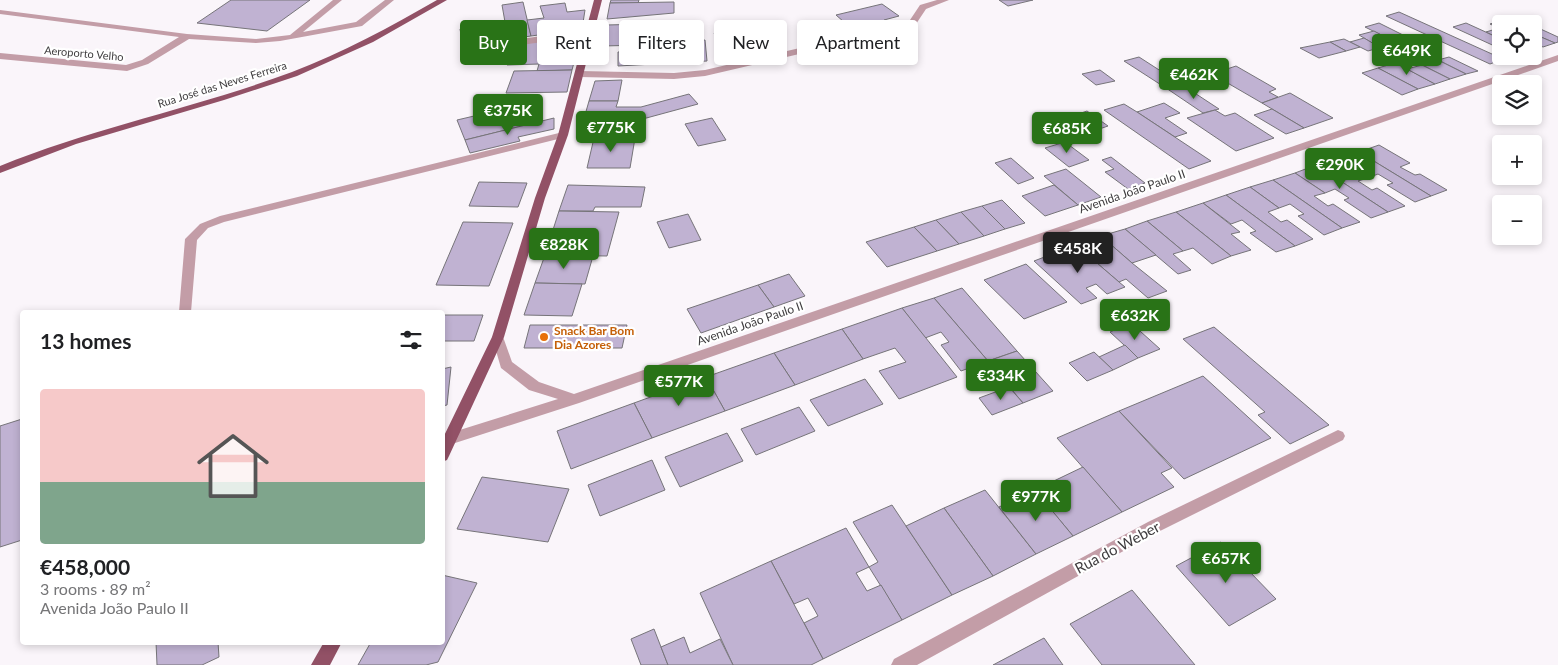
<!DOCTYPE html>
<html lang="en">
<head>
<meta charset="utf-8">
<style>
	body { margin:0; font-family:Lato,sans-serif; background:#f6f6f6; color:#202124; height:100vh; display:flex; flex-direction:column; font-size:19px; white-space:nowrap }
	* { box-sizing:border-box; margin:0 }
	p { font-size:16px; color:#757577 }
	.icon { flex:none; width:28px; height:28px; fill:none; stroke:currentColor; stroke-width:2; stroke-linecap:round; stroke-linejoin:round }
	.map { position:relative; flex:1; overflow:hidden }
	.details { position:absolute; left:20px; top:310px; width:425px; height:335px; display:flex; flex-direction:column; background:#fff; border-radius:5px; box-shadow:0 2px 8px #0003 }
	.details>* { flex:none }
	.banner { position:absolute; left:460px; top:20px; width:475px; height:45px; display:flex; gap:10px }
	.controls { position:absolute; left:1492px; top:15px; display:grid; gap:10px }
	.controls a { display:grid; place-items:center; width:50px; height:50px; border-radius:5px; background:#fff; box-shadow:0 2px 8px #0003; font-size:25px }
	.price { position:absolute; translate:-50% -42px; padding:0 11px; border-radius:5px; background:#297317; color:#fff; font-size:16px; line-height:32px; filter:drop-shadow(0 1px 2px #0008) }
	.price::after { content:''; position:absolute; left:50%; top:30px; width:15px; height:11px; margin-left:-8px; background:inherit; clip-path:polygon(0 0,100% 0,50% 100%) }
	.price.selected { background:#222; color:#fff }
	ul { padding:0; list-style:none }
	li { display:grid; align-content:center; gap:10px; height:265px; padding:0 20px }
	li span { display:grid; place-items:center; height:155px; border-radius:5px; color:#555 }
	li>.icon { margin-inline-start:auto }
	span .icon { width:90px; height:90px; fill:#fffc; stroke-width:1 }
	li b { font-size:21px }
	h2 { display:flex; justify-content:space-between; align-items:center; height:60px; padding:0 20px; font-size:21px }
	.tag { padding:0 18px; border-radius:5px; background:#fff; box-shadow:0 2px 8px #0003; font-size:18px; line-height:45px }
	.tag.selected { background:#297317; color:#fff }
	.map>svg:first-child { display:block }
	.building { fill:#c0b2d2; stroke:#767479 }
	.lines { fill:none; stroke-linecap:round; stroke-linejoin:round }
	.minor { fill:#c39da7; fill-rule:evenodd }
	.major { fill:#925166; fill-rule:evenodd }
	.food-dot { fill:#e8710a; stroke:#fff; stroke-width:2 }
	.labels { text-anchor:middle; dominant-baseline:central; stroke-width:4.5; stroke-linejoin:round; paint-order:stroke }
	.far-street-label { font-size:11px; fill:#3e3c3e; stroke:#fff }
	.street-label { font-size:12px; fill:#3e3c3e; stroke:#fff }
	.food-label { font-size:12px; font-weight:bold; fill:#c56008; stroke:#fff; text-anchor:start }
	.near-street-label { font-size:15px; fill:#3e3c3e; stroke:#fff }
</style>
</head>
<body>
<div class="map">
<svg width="1558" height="665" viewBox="0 0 1558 665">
	<rect width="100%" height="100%" fill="#faf5fa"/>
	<g class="building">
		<path d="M231,0H310L267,31L197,23Z"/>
		<path d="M611,0H639L638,3H610Z"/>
		<path d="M999,0H1033L1008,6Z"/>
		<path d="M523,2L531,36L463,46L460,29L505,22L502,5Z"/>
		<path d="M674,2V13L607,19L610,3Z"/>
		<path d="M565,3L567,12L585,10L582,29L531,36L527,20L544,18L540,6Z"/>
		<path d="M882,4L899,16L884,20L892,26L876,30L868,24L852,29L836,15Z"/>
		<path d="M1399,12L1503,59L1490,64L1386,16Z"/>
		<path d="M1509,16L1528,24H1510L1499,19Z"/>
		<path d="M1502,20L1510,24H1501V29L1490,24Z"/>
		<path d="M1379,23L1403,35L1389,39L1365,27Z"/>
		<path d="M1466,23L1501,39V49L1453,27Z"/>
		<path d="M647,24L645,45L602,46L606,25Z"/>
		<path d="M759,26L769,39L722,46L714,33Z"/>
		<path d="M1534,26L1558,37V42L1555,43L1534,34Z"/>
		<path d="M1499,28L1501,29V39L1486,32Z"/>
		<path d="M1374,31L1389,39L1374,44L1359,35Z"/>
		<path d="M1534,34L1555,43L1543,47L1534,43Z"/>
		<path d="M561,36H581L572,70L537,71L539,64L507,65L513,46Z"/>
		<path d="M1364,38L1374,44L1382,47L1368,51L1350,42Z"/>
		<path d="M1344,39L1360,47L1346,51L1330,42Z"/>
		<path d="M705,40L707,61L618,66V52L645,50V48L663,47V44Z"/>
		<path d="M1330,42L1346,51L1319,58L1300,48Z"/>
		<path d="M1139,57L1184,86L1169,90L1124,61Z"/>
		<path d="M1449,57L1478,71L1466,74L1438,60Z"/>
		<path d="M1438,60L1466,74L1450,79L1422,65Z"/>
		<path d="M1395,63L1407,69L1435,84L1418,89L1378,68Z"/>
		<path d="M1422,65L1450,79L1435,84L1407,69Z"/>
		<path d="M1236,66L1276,89L1269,92L1278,97L1262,103L1212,74Z"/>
		<path d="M1378,68L1418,89L1402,95L1362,73Z"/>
		<path d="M572,70L567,92L506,93L514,71Z"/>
		<path d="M1100,70L1115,81L1096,85L1082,74Z"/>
		<path d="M622,80L618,101H589L595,81Z"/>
		<path d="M1184,86L1219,109L1203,113L1169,90Z"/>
		<path d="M1290,93L1333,118L1304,128L1262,103Z"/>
		<path d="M689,94L698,104L639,120L638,122H583L589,101H618L616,107H641Z"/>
		<path d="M1164,103L1180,113L1165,118L1187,133L1175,137L1137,112Z"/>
		<path d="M1124,104L1137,112L1211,161L1189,169L1104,110Z"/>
		<path d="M517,106L526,125L465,140L457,120Z"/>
		<path d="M1272,109L1304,128L1286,134L1254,115Z"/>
		<path d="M1215,110L1225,116L1235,113L1274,138L1236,151L1187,118Z"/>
		<path d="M1087,111L1108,126L1082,135L1061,120Z"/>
		<path d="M554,118V129L518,137L520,141L470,153L465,140Z"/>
		<path d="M712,118L726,140L698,146L685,124Z"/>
		<path d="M583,122H638L635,138H578Z"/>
		<path d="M594,138H635L630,168H587Z"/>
		<path d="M1065,142L1089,160L1069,167L1045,148Z"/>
		<path d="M1379,145L1410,163L1400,167L1415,175L1420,174L1447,190L1431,196L1359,152Z"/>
		<path d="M1359,152L1431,196L1415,202L1387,185L1393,183L1378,174L1368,178L1338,159Z"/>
		<path d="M1111,157L1145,183L1128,189L1105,172L1114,169L1102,160Z"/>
		<path d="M1011,158L1034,178L1018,184L995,163Z"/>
		<path d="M1338,159L1368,178L1358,181L1372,190L1377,188L1405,206L1388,212L1316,165Z"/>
		<path d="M1316,165L1388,212L1371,218L1344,200L1349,198L1335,189L1325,193L1295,173Z"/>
		<path d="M1066,169L1101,197L1078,205L1044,176Z"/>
		<path d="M1295,173L1325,193L1314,196L1328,206L1333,204L1360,222L1342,228L1273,180Z"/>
		<path d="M1273,180L1342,228L1324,235L1298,216L1304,214L1290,204L1279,208L1250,187Z"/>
		<path d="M479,182L527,183L518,207L469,206Z"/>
		<path d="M568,185L645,187L641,207H595L593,211H559Z"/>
		<path d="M1054,185L1078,205L1045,216L1022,196Z"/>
		<path d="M1250,187L1279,208L1268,212L1281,222L1287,220L1313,239L1295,246L1226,195Z"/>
		<path d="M1226,195L1295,246L1276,252L1250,233L1256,231L1242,220L1231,224L1203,203Z"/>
		<path d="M1002,200L1025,223L1005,229L982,206Z"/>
		<path d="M1203,203L1240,232L1231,234L1251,250L1231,256L1176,212Z"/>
		<path d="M982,206L1005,229L984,236L961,212Z"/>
		<path d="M559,211L619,212L607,256L545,255Z"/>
		<path d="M961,212L984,236L959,244L936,220Z"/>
		<path d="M1176,212L1231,256L1212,264L1193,248L1183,251L1147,221Z"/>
		<path d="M688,214L701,240L669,248L657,222Z"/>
		<path d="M936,220L959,244L937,251L914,227Z"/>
		<path d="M1147,221L1183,251L1173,254L1191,270L1178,274L1125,229Z"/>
		<path d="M463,222L513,223L489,286L436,285Z"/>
		<path d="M914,227L937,251L887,267L866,242Z"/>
		<path d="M1125,229L1156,255L1132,263L1101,236Z"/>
		<path d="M1101,236L1132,263L1167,291L1148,298L1126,279L1119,282L1076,245Z"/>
		<path d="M1076,245L1119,282L1125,287L1107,294L1096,284L1086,288L1097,298L1081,304L1034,261Z"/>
		<path d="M545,255L593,256L585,284L535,283Z"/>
		<path d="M1026,264L1067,302L1024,319L984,280Z"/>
		<path d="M789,274L805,296L774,307L758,285Z"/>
		<path d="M535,283L582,284L572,316L524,315Z"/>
		<path d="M758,285L774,307L701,333L687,309Z"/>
		<path d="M962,288L1017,351L988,361L934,298Z"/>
		<path d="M934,298L988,361L961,371L941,345L949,342L941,332L925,338L902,308Z"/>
		<path d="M902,308L957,377L899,399L879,371L906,362L895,348L863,359L842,329Z"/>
		<path d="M442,315H483L474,341H442Z"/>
		<path d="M1131,323L1160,349L1138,358L1110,332Z"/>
		<path d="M530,325H627L622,348H524Z"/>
		<path d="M1214,327L1329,425L1290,444L1258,415L1265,412L1183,339Z"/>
		<path d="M842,329L863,359L795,385L774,353Z"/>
		<path d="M1125,345L1138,358L1113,370L1099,357Z"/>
		<path d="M1017,351L1053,391L1023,403L988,361Z"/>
		<path d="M1094,352L1113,370L1087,381L1069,363Z"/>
		<path d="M774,353L795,385L725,411L706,377Z"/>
		<path d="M451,367L447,405L442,406V369Z"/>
		<path d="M1203,376L1271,438L1184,479L1119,411Z"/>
		<path d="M706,377L725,411L652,438L634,403Z"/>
		<path d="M865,379L883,404L828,426L810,400Z"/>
		<path d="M1009,387L1023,403L992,415L979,398Z"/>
		<path d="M634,403L652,438L571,469L557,431Z"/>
		<path d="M799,407L815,431L756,455L741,429Z"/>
		<path d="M1119,411L1172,468L1161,473L1174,487L1122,512L1057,438Z"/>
		<path d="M22,419V540L0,547V426Z"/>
		<path d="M727,433L743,461L680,487L665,457Z"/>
		<path d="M652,460L665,490L600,516L588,485Z"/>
		<path d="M1083,467L1122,512L1073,536L1035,490Z"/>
		<path d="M482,477L569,489L548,542L457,529Z"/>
		<path d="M985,490L1036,554L993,576L944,508Z"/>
		<path d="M1035,490L1073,536L1036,554L999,507Z"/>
		<path d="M892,505L952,595L902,620L869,567L878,562L853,522Z"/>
		<path d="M944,508L993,576L952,595L906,526Z"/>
		<path d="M846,528L869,567L856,573L867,591L881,585L902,620L823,659L804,623L818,616L808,598L794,604L771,561Z"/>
		<path d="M1221,542L1276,599L1229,626L1176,566Z"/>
		<path d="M771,561L823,659L811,665H733L700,593Z"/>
		<path d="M442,575L477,583L438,662L426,665H358L371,642H442Z"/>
		<path d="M1132,590L1195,665H1102L1070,624Z"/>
		<path d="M654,629L668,665H641L631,639Z"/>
		<path d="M684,637L690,653L720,639L733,665H668L661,647Z"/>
		<path d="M1044,638L1063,665H993Z"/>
		<path d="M156,642H218L219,657L202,665H157Z"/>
	</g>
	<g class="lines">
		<g class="minor">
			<path d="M333,0H342L303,32L356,22L385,0H394L362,26L280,41L256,43L189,39L148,64L127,71L0,59V53L126,65L142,60L179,37L0,14V10L187,34L256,39L290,35Z"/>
			<path d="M937,0H949L926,9L914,27L705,76L674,79L580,77L576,74L580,71L674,73L705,70L908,23L920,5Z"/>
			<path d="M591,31L595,33L594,35L499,48L495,45L499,42L570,32Z"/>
			<path d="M1558,55V61L579,403L452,444L447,442L445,438L447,434L558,399L529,390L501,368L492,337L494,334H502L512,362L539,382L574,394Z"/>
			<path d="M563,132L566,133V137L224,222L208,228L197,240L191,312H179L185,239L200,224L220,216Z"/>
			<path d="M1338,430L1343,432L1345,436L1343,440L1158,532L917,665H891L894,659L1148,522Z"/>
		</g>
		<g class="major">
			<path d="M437,0H447L373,42L297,76L224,100L76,144L0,173V166C95,127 196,108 292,72C342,53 390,27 437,0Z"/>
			<path d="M594,0H602L568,135L545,198L504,337L449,456L447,460L442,462V440L492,337L535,198L558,135Z"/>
			<path d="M324,642H342L330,665H311Z"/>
		</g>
	</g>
	<circle class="food-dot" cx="544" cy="337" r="5"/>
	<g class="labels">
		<g class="far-street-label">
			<text transform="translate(84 53) rotate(5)">Aeroporto Velho</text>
			<text transform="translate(222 84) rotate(-17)">Rua José das Neves Ferreira</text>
		</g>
		<g class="street-label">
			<text transform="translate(1132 191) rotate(-19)">Avenida João Paulo II</text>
			<text transform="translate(750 323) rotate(-19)">Avenida João Paulo II</text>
		</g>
		<g class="food-label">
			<text x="554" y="330">Snack Bar Bom<tspan x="554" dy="14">Dia Azores</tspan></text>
		</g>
		<g class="near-street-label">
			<text transform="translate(1117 547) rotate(-28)">Rua do Weber</text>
		</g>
	</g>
</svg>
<div class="controls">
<a><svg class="icon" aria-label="locate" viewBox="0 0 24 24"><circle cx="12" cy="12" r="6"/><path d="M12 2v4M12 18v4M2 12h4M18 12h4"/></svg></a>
<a><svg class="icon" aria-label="layers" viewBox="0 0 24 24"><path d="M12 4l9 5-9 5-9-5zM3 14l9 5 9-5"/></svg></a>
<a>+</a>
<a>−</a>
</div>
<b class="price" style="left:1407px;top:76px">€649K</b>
<b class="price" style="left:1194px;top:100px">€462K</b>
<b class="price" style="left:508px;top:136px">€375K</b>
<b class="price" style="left:611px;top:153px">€775K</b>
<b class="price" style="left:1067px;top:154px">€685K</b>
<b class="price" style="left:1340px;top:190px">€290K</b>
<b class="price" style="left:564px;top:270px">€828K</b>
<b class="price selected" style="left:1078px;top:274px">€458K</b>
<b class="price" style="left:1135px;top:341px">€632K</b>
<b class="price" style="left:1001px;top:401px">€334K</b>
<b class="price" style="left:679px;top:407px">€577K</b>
<b class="price" style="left:1036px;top:522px">€977K</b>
<b class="price" style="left:1226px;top:584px">€657K</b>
<div class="banner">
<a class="tag selected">Buy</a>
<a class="tag">Rent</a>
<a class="tag">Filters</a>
<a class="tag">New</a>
<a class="tag">Apartment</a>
</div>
<section class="details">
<h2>13 homes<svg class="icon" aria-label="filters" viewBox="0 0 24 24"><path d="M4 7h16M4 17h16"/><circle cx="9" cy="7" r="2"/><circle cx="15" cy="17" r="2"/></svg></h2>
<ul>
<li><span style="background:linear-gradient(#f6c9c9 60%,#7fa58c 0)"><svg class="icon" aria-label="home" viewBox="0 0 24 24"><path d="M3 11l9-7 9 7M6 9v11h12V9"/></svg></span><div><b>€458,000</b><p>3 rooms · 89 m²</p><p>Avenida João Paulo II</p></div></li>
</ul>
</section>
</div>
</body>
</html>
